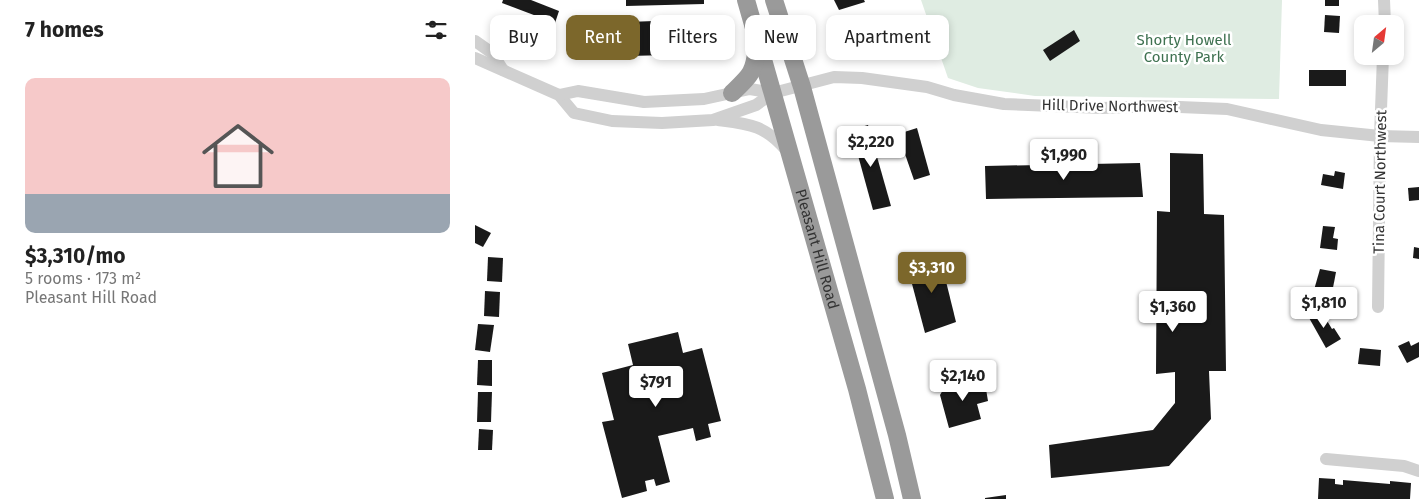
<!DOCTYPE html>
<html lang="en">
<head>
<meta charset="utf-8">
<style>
	body { margin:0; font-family:"Fira Sans",sans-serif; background:#f2f2f2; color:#222; height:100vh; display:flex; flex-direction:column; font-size:19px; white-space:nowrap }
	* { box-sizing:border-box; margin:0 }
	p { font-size:16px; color:#767676 }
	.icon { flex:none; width:28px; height:28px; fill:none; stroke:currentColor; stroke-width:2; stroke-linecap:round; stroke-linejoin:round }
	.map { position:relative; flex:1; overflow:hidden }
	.panel { display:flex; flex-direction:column; background:#fff; width:475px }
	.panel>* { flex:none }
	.top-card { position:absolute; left:15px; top:15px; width:475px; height:45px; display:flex; gap:10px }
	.needle { width:32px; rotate:29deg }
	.fabs { position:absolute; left:879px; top:15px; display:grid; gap:10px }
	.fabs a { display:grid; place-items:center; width:50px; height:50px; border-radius:10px; background:#fff; box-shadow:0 2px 8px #0003; font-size:25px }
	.price { position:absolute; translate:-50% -42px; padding:0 11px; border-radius:5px; background:#fff; color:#222; font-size:16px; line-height:32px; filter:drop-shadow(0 1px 2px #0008) }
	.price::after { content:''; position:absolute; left:50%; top:30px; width:15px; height:11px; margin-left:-8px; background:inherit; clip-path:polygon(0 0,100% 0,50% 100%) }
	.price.active { background:#7c672b; color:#fff }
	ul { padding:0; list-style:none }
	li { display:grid; align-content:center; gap:10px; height:265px; padding:0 25px }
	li+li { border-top:1px solid #e0e0e0 }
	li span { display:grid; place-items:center; height:155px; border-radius:10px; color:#555 }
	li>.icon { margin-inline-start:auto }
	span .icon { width:90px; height:90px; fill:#fffc; stroke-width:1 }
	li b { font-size:21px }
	h2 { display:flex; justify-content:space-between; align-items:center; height:60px; padding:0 25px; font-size:21px }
	.chip { padding:0 18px; border-radius:10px; background:#fff; box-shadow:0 2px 8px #0003; font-size:18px; line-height:45px }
	.chip.active { background:#7c672b; color:#fff }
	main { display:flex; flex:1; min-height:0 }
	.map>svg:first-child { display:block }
	.green { fill:#dfece2 }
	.building { fill:#1a1a1a }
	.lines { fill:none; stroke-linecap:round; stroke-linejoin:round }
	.minor { stroke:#d0d0d0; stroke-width:12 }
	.highway { stroke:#9a9a9a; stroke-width:18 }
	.labels { text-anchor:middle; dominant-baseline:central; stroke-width:5; stroke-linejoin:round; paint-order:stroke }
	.park-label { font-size:15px; fill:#3e7150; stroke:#fff }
	.street-label { font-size:15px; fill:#333; stroke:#fff }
</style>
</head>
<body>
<main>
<section class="panel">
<h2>7 homes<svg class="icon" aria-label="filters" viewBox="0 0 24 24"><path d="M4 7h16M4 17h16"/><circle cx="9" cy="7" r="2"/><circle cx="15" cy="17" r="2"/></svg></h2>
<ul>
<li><span style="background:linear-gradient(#f6c9c9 75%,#9aa5b1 0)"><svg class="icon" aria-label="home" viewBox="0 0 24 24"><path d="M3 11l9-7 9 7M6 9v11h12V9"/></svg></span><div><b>$3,310/mo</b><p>5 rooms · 173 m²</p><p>Pleasant Hill Road</p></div></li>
</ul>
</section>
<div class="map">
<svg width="944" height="499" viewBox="0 0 944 499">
	<rect width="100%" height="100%" fill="#fff"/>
	<path class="green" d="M446,0H807L804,99L560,96L503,88L473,78Z"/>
	<g class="building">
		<path d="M28,0H56L84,11L80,23L27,3Z"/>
		<path d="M151,0H229V4L151,6Z"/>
		<path d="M359,0H389L390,2L364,10Z"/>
		<rect x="850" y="0" width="14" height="6"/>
		<path d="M850,15L865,16L864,33L849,32Z"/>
		<path d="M232,19L234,54L153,56V22Z"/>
		<path d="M599,30L605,41L575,61L568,50Z"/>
		<rect x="834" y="70" width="37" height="16"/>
		<path d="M393,125L416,206L398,210L376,130Z"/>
		<path d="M442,128L455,175L439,180L423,134Z"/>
		<path d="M695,153L728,154L729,214L749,215L751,371H734L736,419L694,466L576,478L574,445L678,430L700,403V372L681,374L682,211L695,212Z"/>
		<path d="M665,163L668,197L511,199L510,166Z"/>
		<path d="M860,171L870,173L868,189L846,185L848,174L859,176Z"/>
		<path d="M944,187V200L934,201L933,188Z"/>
		<path d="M0,225L16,233L8,247L0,243Z"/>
		<path d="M848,226L860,227L858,238L863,239L862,250L845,248Z"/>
		<path d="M939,247L944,248V259L938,258Z"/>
		<path d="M13,257L28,258L27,282L12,281Z"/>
		<path d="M465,257L481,322L450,333L432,265Z"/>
		<path d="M845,269L861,272L857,293L839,290Z"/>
		<path d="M10,291L25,292L24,317L9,316Z"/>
		<path d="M845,309L857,329L859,328L866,339L851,348L833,316Z"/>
		<path d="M3,324L19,325L15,352L0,350Z"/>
		<path d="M203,332L208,353L227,348L246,421L233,424L236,437L221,441L218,428L183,436L195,482L181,486L179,479L170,481L172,491L147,498L127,422L139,420L127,373L158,365L153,344Z"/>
		<path d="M934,341L936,346L944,342V357L932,363L923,346Z"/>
		<path d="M885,348L906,350L905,366L883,364Z"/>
		<path d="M3,360H17V386L2,385Z"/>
		<path d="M496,379L498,387L510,383L513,401L502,404L506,419L474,428L465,395L472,383Z"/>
		<path d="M3,392H17L16,422H2Z"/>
		<path d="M4,429L18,430L17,450H3Z"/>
		<path d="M844,478L860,479V484L868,485V480L915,484V481L936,483L935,499H843Z"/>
		<path d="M531,495V499H510V498Z"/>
	</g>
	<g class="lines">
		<g class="minor">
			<path d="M909,0L910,24"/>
			<path d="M0,41L17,53L28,70"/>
			<path d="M0,58L84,95L99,113L137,121L187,123L238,120L281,105L298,93L359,77L387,78L452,87L479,95L529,104L627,108L681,106L752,109L846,130L905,136L944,137"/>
			<path d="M84,95L103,91L169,102L229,99L275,89L298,93"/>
			<path d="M243,120C274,124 290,125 311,150"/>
			<path d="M903,307L905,136L908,56"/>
			<path d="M851,459L929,466L944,471"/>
		</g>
		<g class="highway">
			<path id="s1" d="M271,0L382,389L410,499"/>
			<path d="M299,0L327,87L422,435L437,499"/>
			<path d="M257,93C276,75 279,73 282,47"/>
		</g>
	</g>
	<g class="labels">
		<g class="park-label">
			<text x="709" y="40">Shorty Howell<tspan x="709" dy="17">County Park</tspan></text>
		</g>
		<g class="street-label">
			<text transform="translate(635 106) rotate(1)">Hill Drive Northwest</text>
			<text transform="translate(905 182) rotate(-89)">Tina Court Northwest</text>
			<text stroke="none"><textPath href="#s1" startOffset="259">Pleasant Hill Road</textPath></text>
		</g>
	</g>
</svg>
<div class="fabs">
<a><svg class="needle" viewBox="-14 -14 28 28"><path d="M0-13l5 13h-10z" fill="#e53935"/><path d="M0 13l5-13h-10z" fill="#767676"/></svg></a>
</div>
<b class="price" style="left:396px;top:168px">$2,220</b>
<b class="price" style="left:589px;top:181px">$1,990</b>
<b class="price active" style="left:457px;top:294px">$3,310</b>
<b class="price" style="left:849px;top:329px">$1,810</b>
<b class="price" style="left:698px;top:333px">$1,360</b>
<b class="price" style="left:488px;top:402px">$2,140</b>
<b class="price" style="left:181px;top:408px">$791</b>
<div class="top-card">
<a class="chip">Buy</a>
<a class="chip active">Rent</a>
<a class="chip">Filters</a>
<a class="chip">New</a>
<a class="chip">Apartment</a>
</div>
</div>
</main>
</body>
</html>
